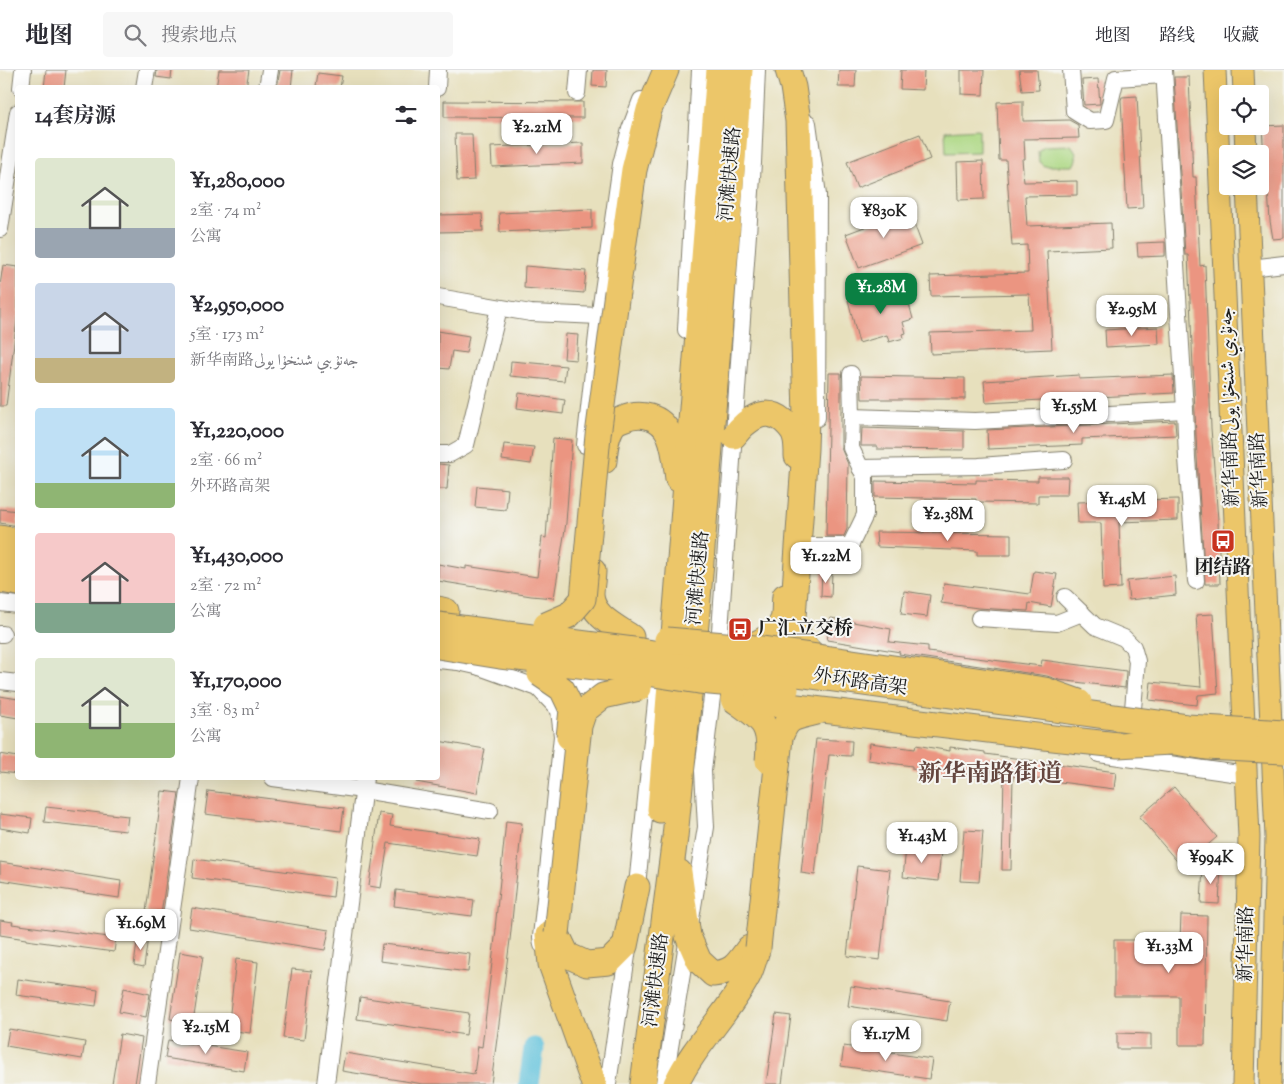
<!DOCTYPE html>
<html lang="zh">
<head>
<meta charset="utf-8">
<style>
	body { margin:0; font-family:"Sorts Mill Goudy",Amiri,"Noto Serif SC",serif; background:#f7f7f7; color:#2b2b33; height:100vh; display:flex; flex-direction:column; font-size:19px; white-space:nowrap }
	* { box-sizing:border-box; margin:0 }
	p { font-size:16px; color:#7c7c81 }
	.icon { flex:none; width:28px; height:28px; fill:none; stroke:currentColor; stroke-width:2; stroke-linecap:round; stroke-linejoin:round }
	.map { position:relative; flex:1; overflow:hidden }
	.side { position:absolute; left:15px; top:15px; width:425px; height:695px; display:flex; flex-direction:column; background:#fff; border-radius:5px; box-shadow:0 5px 20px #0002 }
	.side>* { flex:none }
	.fabs { position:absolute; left:1219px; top:15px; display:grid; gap:10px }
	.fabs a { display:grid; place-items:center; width:50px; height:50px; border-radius:5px; background:#fff; box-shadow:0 5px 20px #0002; font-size:25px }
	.price { position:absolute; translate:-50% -42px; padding:0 11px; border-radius:10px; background:#fff; color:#222; font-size:16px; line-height:32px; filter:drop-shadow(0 1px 2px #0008) }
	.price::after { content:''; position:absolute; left:50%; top:30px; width:15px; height:11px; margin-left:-8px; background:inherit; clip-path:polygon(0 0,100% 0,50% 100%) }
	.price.active { background:#0b8043; color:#fff }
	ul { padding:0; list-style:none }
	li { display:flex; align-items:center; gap:15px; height:125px; padding:0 20px }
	li span { display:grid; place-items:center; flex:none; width:140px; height:100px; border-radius:5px; color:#555 }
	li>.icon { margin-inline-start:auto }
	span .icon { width:60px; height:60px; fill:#fffc; stroke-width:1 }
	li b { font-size:21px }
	h2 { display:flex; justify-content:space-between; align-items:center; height:60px; padding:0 20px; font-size:21px }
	header { display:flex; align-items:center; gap:30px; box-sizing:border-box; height:70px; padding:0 25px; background:#fff; border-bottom:1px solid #e1e1e2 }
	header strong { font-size:24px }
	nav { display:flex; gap:28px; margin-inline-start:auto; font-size:18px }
	.search { width:350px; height:45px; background:#f7f7f7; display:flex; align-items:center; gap:12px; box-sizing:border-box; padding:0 18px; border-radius:5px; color:#7c7c81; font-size:19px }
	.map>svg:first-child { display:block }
	.green { fill:#add884; stroke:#647a50 }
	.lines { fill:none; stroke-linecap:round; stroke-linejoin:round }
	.river { stroke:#5dc1db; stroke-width:21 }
	.building { fill:#eb9581 }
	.minor-casing { stroke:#827e6c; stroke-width:18 }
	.major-casing { stroke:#827e6c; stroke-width:23 }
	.highway-casing { stroke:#827e6c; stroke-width:27 }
	.minor { stroke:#fff; stroke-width:16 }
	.major { stroke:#ecc669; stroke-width:21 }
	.highway { stroke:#ecc669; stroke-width:25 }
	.highway-bridge-casing { stroke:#827e6c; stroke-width:27; stroke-linecap:butt }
	.highway-bridge { stroke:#ecc669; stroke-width:25 }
	.labels { text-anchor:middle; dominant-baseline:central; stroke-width:4; stroke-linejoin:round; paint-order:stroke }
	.street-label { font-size:19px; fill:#1c1c1c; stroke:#f6f6f2 }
	.poi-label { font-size:19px; font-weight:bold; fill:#1c1c1c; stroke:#f6f6f2 }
	.district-label { font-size:24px; font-weight:bold; fill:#64463f; stroke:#f6f6f2 }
</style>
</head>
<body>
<header>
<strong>地图</strong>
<div class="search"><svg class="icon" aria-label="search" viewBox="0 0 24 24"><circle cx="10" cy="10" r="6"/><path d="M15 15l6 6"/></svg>搜索地点</div>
<nav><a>地图</a><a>路线</a><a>收藏</a></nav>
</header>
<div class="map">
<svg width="1284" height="1014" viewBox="0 0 1284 1014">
	<rect width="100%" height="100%" fill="#f6f6f2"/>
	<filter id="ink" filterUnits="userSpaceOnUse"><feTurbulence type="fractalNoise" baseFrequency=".02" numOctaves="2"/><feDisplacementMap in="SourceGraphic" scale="10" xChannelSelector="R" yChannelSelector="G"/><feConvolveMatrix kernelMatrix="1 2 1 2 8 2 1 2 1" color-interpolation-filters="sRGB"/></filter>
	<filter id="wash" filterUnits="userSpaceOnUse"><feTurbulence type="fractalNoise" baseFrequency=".0096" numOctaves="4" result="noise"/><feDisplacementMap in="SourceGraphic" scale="20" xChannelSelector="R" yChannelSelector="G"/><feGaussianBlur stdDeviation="1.12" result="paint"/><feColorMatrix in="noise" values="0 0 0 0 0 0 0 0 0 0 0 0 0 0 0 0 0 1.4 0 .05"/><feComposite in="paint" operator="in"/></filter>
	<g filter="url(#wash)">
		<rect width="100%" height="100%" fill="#e7e0bd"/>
		<g class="green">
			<path d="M979,59V82L946,83L945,61Z"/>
			<path d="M1071,75C1077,82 1078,88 1073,96H1044L1039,92L1038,81L1044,76Z"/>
		</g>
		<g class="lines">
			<path class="river" d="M529,1014L534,978"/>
		</g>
		<g id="blocks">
			<g class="building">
				<path d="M46,0H66L64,18H44Z"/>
				<path d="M157,0H172L171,9L156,7Z"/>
				<path d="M219,0H249L246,18H216Z"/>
				<path d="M280,0H293L291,18H277Z"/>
				<path d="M593,0H607L606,17L592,16Z"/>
				<path d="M839,0H856L855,17H838Z"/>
				<path d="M901,0H924L923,20L900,19Z"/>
				<path d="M961,0H984L983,25L961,24Z"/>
				<path d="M1019,0H1037L1039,20L1022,21Z"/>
				<path d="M318,3L342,6L340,18L316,16Z"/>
				<path d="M1174,7H1189L1193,107H1196L1200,196L1205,195L1211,358L1218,450L1220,514H1205L1197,387L1188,185H1185Z"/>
				<path d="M1098,9L1100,34L1084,35L1082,10Z"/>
				<path d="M1137,26L1143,138L1127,139L1121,30L1122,27Z"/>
				<path d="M444,31L583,32V48L444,47Z"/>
				<path d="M1023,31V51L1069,50L1078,55L1079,68L1024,69L1025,89H1022L1024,112L1077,111V125L1025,126L1027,156L1111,153L1112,178L1047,181L1052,279L931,284L930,263L1031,260L1029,224L931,226L930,206L1028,203L1027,175L1012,176L1006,90H999L997,32Z"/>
				<path d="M1284,55V168L1273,169L1270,151L1268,120L1266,121L1262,56Z"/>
				<path d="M455,64H472L474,110L457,111Z"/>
				<path d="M920,64L930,89L857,118L847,92Z"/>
				<path d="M583,73V93L492,97L491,77Z"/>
				<path d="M983,91L984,129L958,130L957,92Z"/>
				<path d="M592,139V158L500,162L499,143Z"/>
				<path d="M909,140L922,175L859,198L846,164Z"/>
				<path d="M482,144L483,161L438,162V145Z"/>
				<path d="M1165,172V186L1138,187L1137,173Z"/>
				<path d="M3,195L18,197V242L6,336H0V215Z"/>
				<path d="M525,196L586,201L584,223L524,218Z"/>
				<path d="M904,215L913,249L903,252L906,263L903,264L904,268L889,272L887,265L859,273L848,230Z"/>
				<path d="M1158,257L1159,274L1106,277L1105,260Z"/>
				<path d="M438,261L469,266L466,283L452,281L449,299L438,298Z"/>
				<path d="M566,264L578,265L576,290L564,289Z"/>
				<path d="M511,291L566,296L564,311L510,306Z"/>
				<path d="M829,303H841V378L848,394L847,459L844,466H826Z"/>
				<path d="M1079,305V309L1173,305L1174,323L986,333L984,311Z"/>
				<path d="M861,306L965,308V329H862Z"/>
				<path d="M519,323L565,330L563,344L517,338Z"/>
				<path d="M1175,351L1176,365L1082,369V375L988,379L987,360Z"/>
				<path d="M862,358L964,361V380L877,379V376H861Z"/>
				<path d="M553,368L572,370L566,453L554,528L531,526L438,511V494L466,499V496L537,507L542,467L546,468Z"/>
				<path d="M504,374L534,377L531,394L502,390Z"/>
				<path d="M438,394L449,395L447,419H438Z"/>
				<path d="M1038,407H1068L1067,425H1038V433L976,432V429L875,427V411L976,413V410L1038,411Z"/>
				<path d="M477,416L508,419L506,440L475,437Z"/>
				<path d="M1178,429V450L1119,452L1121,518L1103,519L1101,453H1078L1077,432Z"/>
				<path d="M0,439L18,441V456L0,453Z"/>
				<path d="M876,462L1011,464V485H977V481L877,477Z"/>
				<path d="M822,501L832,502L831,527L821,526Z"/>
				<path d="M1034,501L1057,504L1051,537L1029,533L1028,541L978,538L941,533L944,513L1030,524Z"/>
				<path d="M1175,506L1176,525L1129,530L1127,511Z"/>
				<path d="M904,521L930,525L927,547L901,544Z"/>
				<path d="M1213,544L1218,623L1198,625L1197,635L1149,630L1151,612L1201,617L1196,545Z"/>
				<path d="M831,548L891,559L889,572L928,576V582L1041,596L1042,590L1126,601L1125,618L1059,610L1047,606L899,584L900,582L827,570Z"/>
				<path d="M0,626L18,629V648L0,645Z"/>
				<path d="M816,669L852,671L851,686L829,685L815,805L801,803Z"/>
				<path d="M438,671L485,679L477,723L416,712V708H438Z"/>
				<path d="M870,673L915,679L916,675L950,681V677L985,682V684L1116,702L1114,719L1013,706L1011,800H1002L1004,703L983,700L982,706L940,700L939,704L912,699V696L868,690Z"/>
				<path d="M0,684L18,687V704L0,702Z"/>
				<path d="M1174,717L1217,767L1182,797L1139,747Z"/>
				<path d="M162,721L179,723L161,844L146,842Z"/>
				<path d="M208,721L344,738L341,761L205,744Z"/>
				<path d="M46,737L128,746L126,761L44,752Z"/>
				<path d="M379,743L392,745L390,756L480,769L477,786L388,773L381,818L369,816Z"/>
				<path d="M0,744L32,748L30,763L0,758Z"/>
				<path d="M506,751L522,753L510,870L491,1014H423L342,1001L345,983L474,1004L478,976L482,977L496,859H495Z"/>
				<path d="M964,760L983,761L979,812L960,811Z"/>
				<path d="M906,778L941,782L938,811L903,807Z"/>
				<path d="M194,789L335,808L333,827L192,808Z"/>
				<path d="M0,792L121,811L119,828L0,810Z"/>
				<path d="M857,796L890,800L880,890L847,886Z"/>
				<path d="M1203,796L1221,797L1219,834L1201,833Z"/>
				<path d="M396,820L474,830L472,846L394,836Z"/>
				<path d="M192,838L329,860L325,880L189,858Z"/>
				<path d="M1181,845L1207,846L1205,975H1179V926H1114V870H1180Z"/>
				<path d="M0,850L13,852L12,854L116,868L114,882L26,870V869L0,865Z"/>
				<path d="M138,865L148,867L144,897L134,895Z"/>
				<path d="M382,874L470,884L468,902L380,891Z"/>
				<path d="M180,882L203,886L193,953L170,949Z"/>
				<path d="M236,889L258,892L250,963L228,960Z"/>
				<path d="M292,899L312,901L304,970L283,968Z"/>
				<path d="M18,909L98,920L96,936L16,925Z"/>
				<path d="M851,916L950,931L947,951L848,936Z"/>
				<path d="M124,918L150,924L146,947L119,942Z"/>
				<path d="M360,927L469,943L466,965L357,949Z"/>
				<path d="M776,944L791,946L782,1014H766Z"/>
				<path d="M9,959L85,972L82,989L6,976Z"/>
				<path d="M1117,963L1151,964V979H1117Z"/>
				<path d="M120,964L142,968L135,1014H112Z"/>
				<path d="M168,970L247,982L244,1001L165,988Z"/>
				<path d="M844,976L932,989L929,1009L841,996Z"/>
			</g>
		</g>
	</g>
	<g filter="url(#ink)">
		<use href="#blocks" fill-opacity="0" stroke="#827e6c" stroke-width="1"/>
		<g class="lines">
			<g class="minor-casing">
				<g id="minor">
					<path d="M1071,0L1074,41L1090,51L1106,50L1116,8L1164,5"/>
					<path d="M1164,0L1185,340L1187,388L1196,511"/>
					<path d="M21,18L23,0"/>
					<path d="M144,18L147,0"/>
					<path d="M267,18L270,0"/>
					<path d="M437,18L438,0"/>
					<path d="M577,23L579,0"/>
					<path d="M808,53L818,125L817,348"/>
					<path d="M0,159L18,42"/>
					<path d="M1250,198L1284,194"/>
					<path d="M438,227L531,243L599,246"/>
					<path d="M686,260L700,0"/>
					<path d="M851,304L852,347"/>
					<path d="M585,375L598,256L621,94L630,59L641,30"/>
					<path d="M438,384H450L466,375L499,238"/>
					<path d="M860,398L979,396L1064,390"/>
					<path d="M810,476H850L865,445V407L851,378L852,347L975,351L1185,340"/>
					<path d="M1065,527L1095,556L1124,568L1133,577L1137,591L1133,639"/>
					<path d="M0,533L18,535"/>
					<path d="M979,548L1057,553L1082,543"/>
					<path d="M0,564H3"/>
					<path d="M438,590L458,592L485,598"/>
					<path d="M474,595L538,618L559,640L562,666L541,867L542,875"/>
					<path d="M0,611L18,613"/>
					<path d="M553,611L581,616L615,620"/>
					<path d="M1099,684L1246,705"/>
					<path d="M273,708L363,720L490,741"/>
					<path d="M636,825L658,613"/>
					<path d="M147,1014L191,708"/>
					<path d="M326,1014L365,708"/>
					<path d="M608,1014L629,872"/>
					<path d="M664,1014L706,757L703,701L720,561L753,93L757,0"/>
				</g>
			</g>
			<g class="major-casing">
				<g id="major">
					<path d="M1215,0L1249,767L1243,1014"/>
					<path d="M1243,0L1244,24"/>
					<path d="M1245,56L1246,84"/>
					<path d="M1247,116L1276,767L1270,1014"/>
				</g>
			</g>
			<g class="highway-casing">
				<g id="highway">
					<path d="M788,0L793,17L798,51L806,347L805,379L793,547C796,564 802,577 816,587"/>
					<path d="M617,222L634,100L649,40L666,0"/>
					<path d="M734,366C746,350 765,335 784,351C789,356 793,359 795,366C797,372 797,380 797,386"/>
					<path d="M604,391C605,379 606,364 614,354C616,352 620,350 623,349C640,341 661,346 669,364C675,378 676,394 678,409"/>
					<path d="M0,468L18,471"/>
					<path d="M0,489L18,492"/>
					<path d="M593,501C593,508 591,517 591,525C592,546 615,556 631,567"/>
					<path d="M0,510L18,513"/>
					<path d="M438,539L446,541"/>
					<path d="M748,577C761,572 777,564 783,550C785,543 784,533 785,526"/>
					<path d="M660,740L719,0"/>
					<path d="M679,802L688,866L699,891L713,904C734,902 737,894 749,878"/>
					<path d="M557,864L567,885L587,894L609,892L625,876L637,817"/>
					<path d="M548,865L551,894L594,1014"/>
					<path d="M643,1014L675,767L696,554L740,0"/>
					<path d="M676,1014C694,975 728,944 748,906C752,898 754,889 757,880"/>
				</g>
			</g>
			<use href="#minor" class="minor"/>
			<use href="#major" class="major"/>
			<use href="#highway" class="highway"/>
			<g class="highway-bridge-casing">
				<g id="highway-bridge">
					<path d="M438,555L641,581L701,591L1187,657L1284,663"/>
					<path d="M546,555L569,545L583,529L598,365L617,222"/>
					<path d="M667,570L748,577L1004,614L1045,620L1079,632"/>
					<path d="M438,576L500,586L647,603L699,611L786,619"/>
					<path d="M540,604L562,619L572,640L569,667"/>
					<path d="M733,629C762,650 772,653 768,691"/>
					<path d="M756,632L1053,668L1118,675L1171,672"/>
					<path d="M1155,669L1206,677L1284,681"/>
					<path d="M557,864L579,656L584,641L603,626L639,618"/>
					<path d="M758,878L780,668C788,645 795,648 817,642"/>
				</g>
			</g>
			<use href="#highway-bridge" class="highway-bridge"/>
		</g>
	</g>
	<defs>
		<g id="bus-square" transform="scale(1.25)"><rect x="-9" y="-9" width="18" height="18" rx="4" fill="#c8321e" stroke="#f6f6f2"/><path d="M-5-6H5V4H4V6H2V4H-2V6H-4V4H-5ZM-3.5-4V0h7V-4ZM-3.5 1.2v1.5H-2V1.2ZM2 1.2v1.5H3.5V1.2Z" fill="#fff"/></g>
	</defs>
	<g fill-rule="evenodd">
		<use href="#bus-square" x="1223" y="471"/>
		<use href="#bus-square" x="740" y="559"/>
	</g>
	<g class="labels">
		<g class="street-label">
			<text transform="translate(731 104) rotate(-85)">河滩快速路</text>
			<text transform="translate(1230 337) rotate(-92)">新华南路جەنۇبىي شىنخۇا يولى</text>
			<text transform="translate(1260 400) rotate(-93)">新华南路</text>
			<text transform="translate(699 508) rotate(-85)">河滩快速路</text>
			<text transform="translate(860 613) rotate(8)">外环路高架</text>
			<text transform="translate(1247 874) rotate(-89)">新华南路</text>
			<text transform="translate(657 910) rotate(-83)">河滩快速路</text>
		</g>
		<g class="poi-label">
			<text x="1223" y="498">团结路</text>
			<text x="758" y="559" text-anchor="start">广汇立交桥</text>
		</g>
		<g class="district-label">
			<text x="990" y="705">新华南路街道</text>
		</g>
	</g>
</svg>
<div class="fabs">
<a><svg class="icon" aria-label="locate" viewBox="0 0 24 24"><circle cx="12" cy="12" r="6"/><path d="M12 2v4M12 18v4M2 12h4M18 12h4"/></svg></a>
<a><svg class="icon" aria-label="layers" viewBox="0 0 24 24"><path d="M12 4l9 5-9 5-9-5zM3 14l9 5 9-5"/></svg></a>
</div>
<b class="price" style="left:537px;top:85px">¥2.21M</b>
<b class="price" style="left:884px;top:169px">¥830K</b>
<b class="price active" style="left:881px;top:245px">¥1.28M</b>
<b class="price" style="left:1132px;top:267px">¥2.95M</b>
<b class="price" style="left:1074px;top:364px">¥1.55M</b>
<b class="price" style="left:1122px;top:457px">¥1.45M</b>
<b class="price" style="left:948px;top:472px">¥2.38M</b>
<b class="price" style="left:826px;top:514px">¥1.22M</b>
<b class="price" style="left:922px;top:794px">¥1.43M</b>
<b class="price" style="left:1211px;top:815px">¥994K</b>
<b class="price" style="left:141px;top:881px">¥1.69M</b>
<b class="price" style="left:1169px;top:904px">¥1.33M</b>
<b class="price" style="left:206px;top:985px">¥2.15M</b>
<b class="price" style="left:886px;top:992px">¥1.17M</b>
<section class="side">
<h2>14套房源<svg class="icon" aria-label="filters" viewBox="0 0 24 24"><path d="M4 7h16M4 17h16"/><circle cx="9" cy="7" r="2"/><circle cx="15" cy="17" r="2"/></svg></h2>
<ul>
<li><span style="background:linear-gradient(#dfe7d0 70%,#9aa5b1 0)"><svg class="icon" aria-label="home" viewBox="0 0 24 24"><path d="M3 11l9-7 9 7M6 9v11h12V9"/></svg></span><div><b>¥1,280,000</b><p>2室 · 74 m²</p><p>公寓</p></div></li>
<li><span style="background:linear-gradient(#c9d6e8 75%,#c2b280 0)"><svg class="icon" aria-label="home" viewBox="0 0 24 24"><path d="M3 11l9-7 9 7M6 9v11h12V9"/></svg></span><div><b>¥2,950,000</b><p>5室 · 173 m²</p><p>新华南路جەنۇبىي شىنخۇا يولى</p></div></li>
<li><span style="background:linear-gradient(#bfe0f5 75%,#8fb573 0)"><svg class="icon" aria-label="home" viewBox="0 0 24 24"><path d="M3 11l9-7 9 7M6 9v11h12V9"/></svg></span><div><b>¥1,220,000</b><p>2室 · 66 m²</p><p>外环路高架</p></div></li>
<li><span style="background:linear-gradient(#f6c9c9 70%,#7fa58c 0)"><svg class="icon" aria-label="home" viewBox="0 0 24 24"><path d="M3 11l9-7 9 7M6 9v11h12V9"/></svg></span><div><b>¥1,430,000</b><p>2室 · 72 m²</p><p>公寓</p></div></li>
<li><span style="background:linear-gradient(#dfe7d0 65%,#8fb573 0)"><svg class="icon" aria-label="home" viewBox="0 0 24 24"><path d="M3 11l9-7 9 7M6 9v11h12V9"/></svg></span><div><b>¥1,170,000</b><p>3室 · 83 m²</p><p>公寓</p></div></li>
</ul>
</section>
</div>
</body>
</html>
